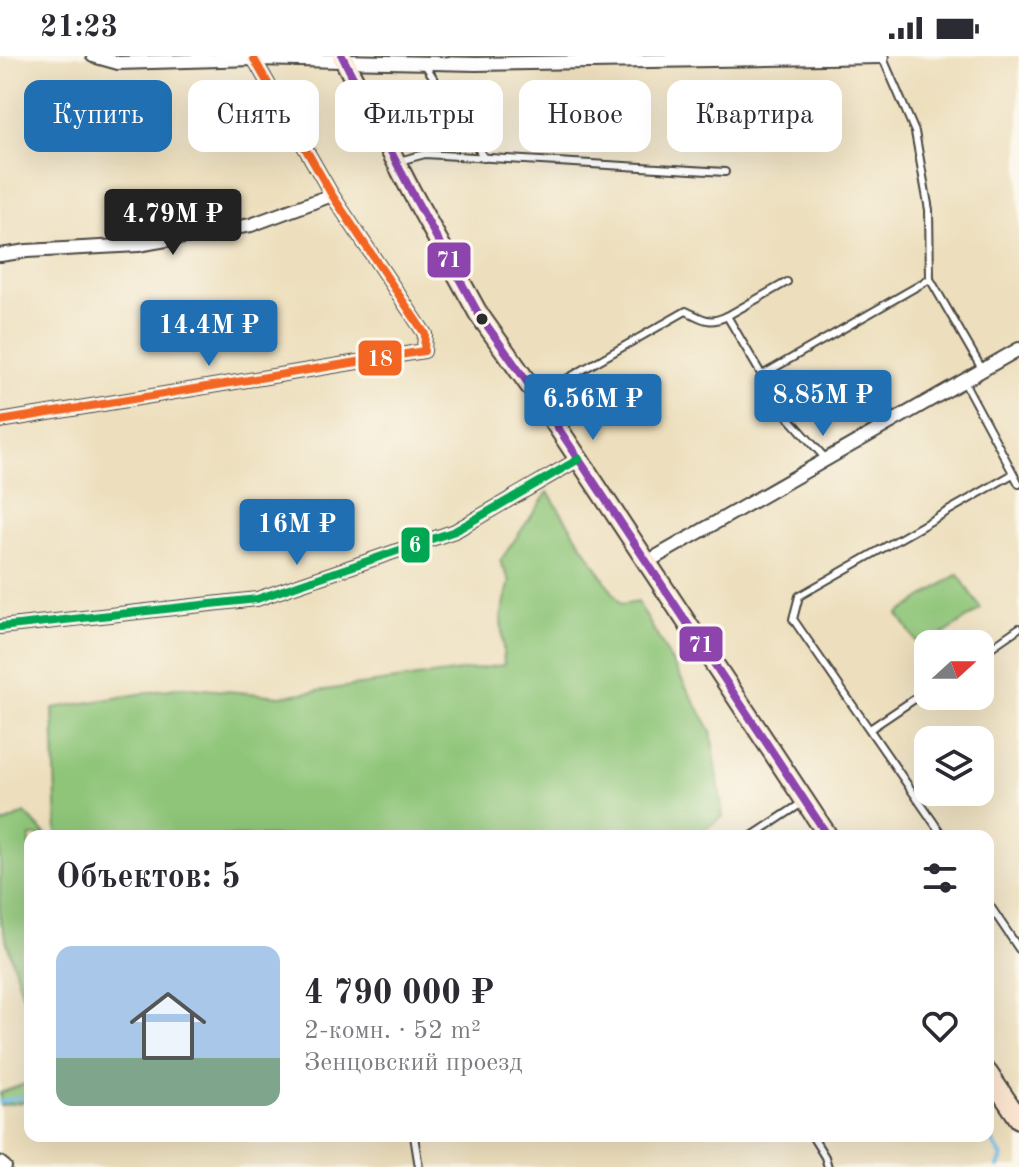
<!DOCTYPE html>
<html lang="ru">
<head>
<meta charset="utf-8">
<style>
	body { margin:0; font-family:"Old Standard TT",serif; background:#f7f7f7; color:#2b2b33; height:100vh; display:flex; flex-direction:column; font-size:30px; white-space:nowrap }
	* { box-sizing:border-box; margin:0 }
	p { font-size:26px; color:#7c7c81 }
	.icon { flex:none; width:44px; height:44px; fill:none; stroke:currentColor; stroke-width:2; stroke-linecap:round; stroke-linejoin:round }
	.map { position:relative; flex:1; overflow:hidden }
	.panel { position:absolute; left:24px; top:774px; width:970px; height:312px; display:flex; flex-direction:column; background:#fff; border-radius:16px; box-shadow:0 8px 32px #0002 }
	.panel>* { flex:none }
	.top-card { position:absolute; left:24px; top:24px; width:972px; height:72px; display:flex; gap:16px }
	.needle { width:52px; rotate:69deg }
	.fabs { position:absolute; left:914px; top:574px; display:grid; gap:16px }
	.fabs a { display:grid; place-items:center; width:80px; height:80px; border-radius:16px; background:#fff; box-shadow:0 8px 32px #0002; font-size:40px }
	.price { position:absolute; translate:-50% -68px; padding:0 18px; border-radius:8px; background:#1f6fb2; color:#fff; font-size:26px; line-height:52px; filter:drop-shadow(0 2px 4px #0008) }
	.price::after { content:''; position:absolute; left:50%; top:48px; width:24px; height:18px; margin-left:-12px; background:inherit; clip-path:polygon(0 0,100% 0,50% 100%) }
	.price.active { background:#222; color:#fff }
	ul { padding:0; list-style:none }
	li { display:flex; align-items:center; gap:24px; height:200px; padding:0 32px }
	li+li { border-top:2px solid #e1e1e2 }
	li span { display:grid; place-items:center; flex:none; width:224px; height:160px; border-radius:16px; color:#555 }
	li>.icon { margin-inline-start:auto }
	span .icon { width:96px; height:96px; fill:#fffc; stroke-width:1 }
	li b { font-size:34px }
	h2 { display:flex; justify-content:space-between; align-items:center; height:96px; padding:0 32px; font-size:34px }
	.pill { padding:0 28px; border-radius:16px; background:#fff; box-shadow:0 8px 32px #0002; font-size:28px; line-height:72px }
	.pill.active { background:#1f6fb2; color:#fff }
	.status { display:flex; justify-content:space-between; align-items:center; height:56px; padding:0 40px; background:#fff; direction:ltr }
	.status svg { height:22px; fill:currentColor }
	.map>svg:first-child { display:block }
	.green { fill:#8ec578; stroke:#5c7852; stroke-width:2 }
	.lines { fill:none; stroke-linecap:round; stroke-linejoin:round }
	.stream { stroke:#72bfec; stroke-width:4 }
	.lane-casing { stroke:#484641; stroke-width:10 }
	.street-casing { stroke:#484641; stroke-width:16 }
	.secondary-casing { stroke:#484641; stroke-width:22 }
	.lane { stroke:#fff; stroke-width:6 }
	.street { stroke:#fff; stroke-width:12 }
	.secondary { stroke:#fce5d0; stroke-width:18 }
	.bus-1-casing { stroke:#fbf7ec; stroke-width:14 }
	.bus-2-casing { stroke:#fbf7ec; stroke-width:14 }
	.bus-3-casing { stroke:#fbf7ec; stroke-width:14 }
	.bus-1 { stroke:#8e44ad; stroke-width:8 }
	.bus-2 { stroke:#f26522; stroke-width:8 }
	.bus-3 { stroke:#00a651; stroke-width:8 }
	.bus-dot { fill:#2b2b2b; stroke:#fbf7ec; stroke-width:3 }
	.line-badge { stroke:#fbf7ec; stroke-width:3 }
	.badge-label { font-size:22px; text-anchor:middle; font-weight:bold; fill:#fff }
</style>
</head>
<body>
<div class="status"><b>21:23</b><svg viewBox="0 0 49 12"><path d="M0 12V9h3v3zM5 12V6h3v6zM10 12V3h3v9zM15 12V0h3v12zM26 1h20v11H26zM47 4h2v5h-2z"/></svg></div>
<div class="map">
<svg width="1019" height="1111" viewBox="0 0 1019 1111">
	<rect width="100%" height="100%" fill="#fbf7ec"/>
	<filter id="ink" filterUnits="userSpaceOnUse"><feTurbulence type="fractalNoise" baseFrequency=".0125" numOctaves="2"/><feDisplacementMap in="SourceGraphic" scale="16" xChannelSelector="R" yChannelSelector="G"/><feConvolveMatrix kernelMatrix="1 2 1 2 8 2 1 2 1" color-interpolation-filters="sRGB"/></filter>
	<filter id="wash" filterUnits="userSpaceOnUse"><feTurbulence type="fractalNoise" baseFrequency=".006" numOctaves="4" result="noise"/><feDisplacementMap in="SourceGraphic" scale="32" xChannelSelector="R" yChannelSelector="G"/><feGaussianBlur stdDeviation="1.8" result="paint"/><feColorMatrix in="noise" values="0 0 0 0 0 0 0 0 0 0 0 0 0 0 0 0 0 1.4 0 .05"/><feComposite in="paint" operator="in"/></filter>
	<g filter="url(#wash)">
		<rect width="100%" height="100%" fill="#eddfbd"/>
		<g class="green">
			<path d="M548,436L621,549L638,546L711,675L723,761L694,780H57L53,652L182,631L281,640L504,609L501,561L510,525L500,505Z"/>
			<path d="M958,518L981,553L921,593L898,558Z"/>
			<path d="M25,757L47,780H30V964L0,863V769Z"/>
			<path d="M30,1026V1045L0,1049V1037Z"/>
		</g>
		<g class="lines">
			<g class="stream">
				<path d="M0,1046L30,1039"/>
				<path d="M988,1078L1002,1101L998,1111"/>
				<path d="M889,1080L895,1084L906,1080"/>
			</g>
		</g>
	</g>
	<g filter="url(#ink)">
		<g class="lines">
			<g class="lane-casing">
				<g id="lane">
					<path d="M882,0L915,76L929,154L930,223"/>
					<path d="M424,7L484,102"/>
					<path d="M399,105L425,98L725,116"/>
					<path d="M787,226L727,260L783,355L825,402"/>
					<path d="M762,319L930,223L982,313"/>
					<path d="M963,324L1019,428"/>
					<path d="M540,338L686,255C703,263 709,269 727,260"/>
					<path d="M980,599L1019,572"/>
					<path d="M870,673L928,634"/>
					<path d="M752,780L802,747"/>
					<path d="M943,780L793,563L799,540L1013,418"/>
					<path d="M988,847L1019,893"/>
					<path d="M414,1080L419,1111"/>
					<path d="M812,1080L825,1101L828,1111"/>
				</g>
			</g>
			<g class="street-casing">
				<g id="street">
					<path d="M93,0L118,7L254,3L476,8L882,1"/>
					<path d="M0,199L27,195L138,189L251,169L332,139"/>
					<path d="M0,365L424,295L425,278L332,139L254,3"/>
					<path d="M647,506L1019,293"/>
					<path d="M0,571L257,543L455,475L579,403"/>
					<path d="M0,1107L5,1111"/>
				</g>
			</g>
			<g class="secondary-casing">
				<g id="secondary">
					<path d="M342,0L411,135L478,257L537,340L828,780"/>
					<path d="M988,1017L1019,1063"/>
				</g>
			</g>
			<use href="#lane" class="lane"/>
			<use href="#street" class="street"/>
			<use href="#secondary" class="secondary"/>
			<g class="bus-1-casing">
				<path id="bus-1" d="M342,0L411,135L478,257L537,340L828,780"/>
			</g>
			<g class="bus-2-casing">
				<path id="bus-2" d="M0,365L424,295L425,278L332,139L254,3"/>
			</g>
			<g class="bus-3-casing">
				<path id="bus-3" d="M0,571L257,543L455,475L579,403"/>
			</g>
			<use href="#bus-1" class="bus-1"/>
			<use href="#bus-2" class="bus-2"/>
			<use href="#bus-3" class="bus-3"/>
		</g>
	</g>
	<circle class="bus-dot" cx="482" cy="263" r="7"/>
	<g class="line-badge">
		<rect x="426" y="185" width="46" height="38" rx="8" fill="#8e44ad"/>
		<rect x="357" y="283" width="46" height="38" rx="8" fill="#f26522"/>
		<rect x="400" y="470" width="31" height="38" rx="8" fill="#00a651"/>
		<rect x="678" y="569" width="46" height="38" rx="8" fill="#8e44ad"/>
	</g>
	<g class="badge-label">
		<text x="449" y="211">71</text>
		<text x="380" y="310">18</text>
		<text x="415" y="496">6</text>
		<text x="701" y="596">71</text>
	</g>
</svg>
<div class="fabs">
<a><svg class="needle" viewBox="-14 -14 28 28"><path d="M0-13l5 13h-10z" fill="#e53935"/><path d="M0 13l5-13h-10z" fill="#7c7c81"/></svg></a>
<a><svg class="icon" aria-label="layers" viewBox="0 0 24 24"><path d="M12 4l9 5-9 5-9-5zM3 14l9 5 9-5"/></svg></a>
</div>
<b class="price active" style="left:173px;top:201px">4.79M ₽</b>
<b class="price" style="left:209px;top:312px">14.4M ₽</b>
<b class="price" style="left:823px;top:382px">8.85M ₽</b>
<b class="price" style="left:593px;top:386px">6.56M ₽</b>
<b class="price" style="left:297px;top:511px">16M ₽</b>
<div class="top-card">
<a class="pill active">Купить</a>
<a class="pill">Снять</a>
<a class="pill">Фильтры</a>
<a class="pill">Новое</a>
<a class="pill">Квартира</a>
</div>
<section class="panel">
<h2>Объектов: 5<svg class="icon" aria-label="filters" viewBox="0 0 24 24"><path d="M4 7h16M4 17h16"/><circle cx="9" cy="7" r="2"/><circle cx="15" cy="17" r="2"/></svg></h2>
<ul>
<li><span style="background:linear-gradient(#a9c7e8 70%,#7fa58c 0)"><svg class="icon" aria-label="home" viewBox="0 0 24 24"><path d="M3 11l9-7 9 7M6 9v11h12V9"/></svg></span><div><b>4 790 000 ₽</b><p>2-комн. · 52 m²</p><p>Зенцовский проезд</p></div><svg class="icon" aria-label="heart" viewBox="0 0 24 24"><path d="M12 20l-8-8c-3-5 5-10 8-4 3-6 11-1 8 4z"/></svg></li>
</ul>
</section>
</div>
</body>
</html>
